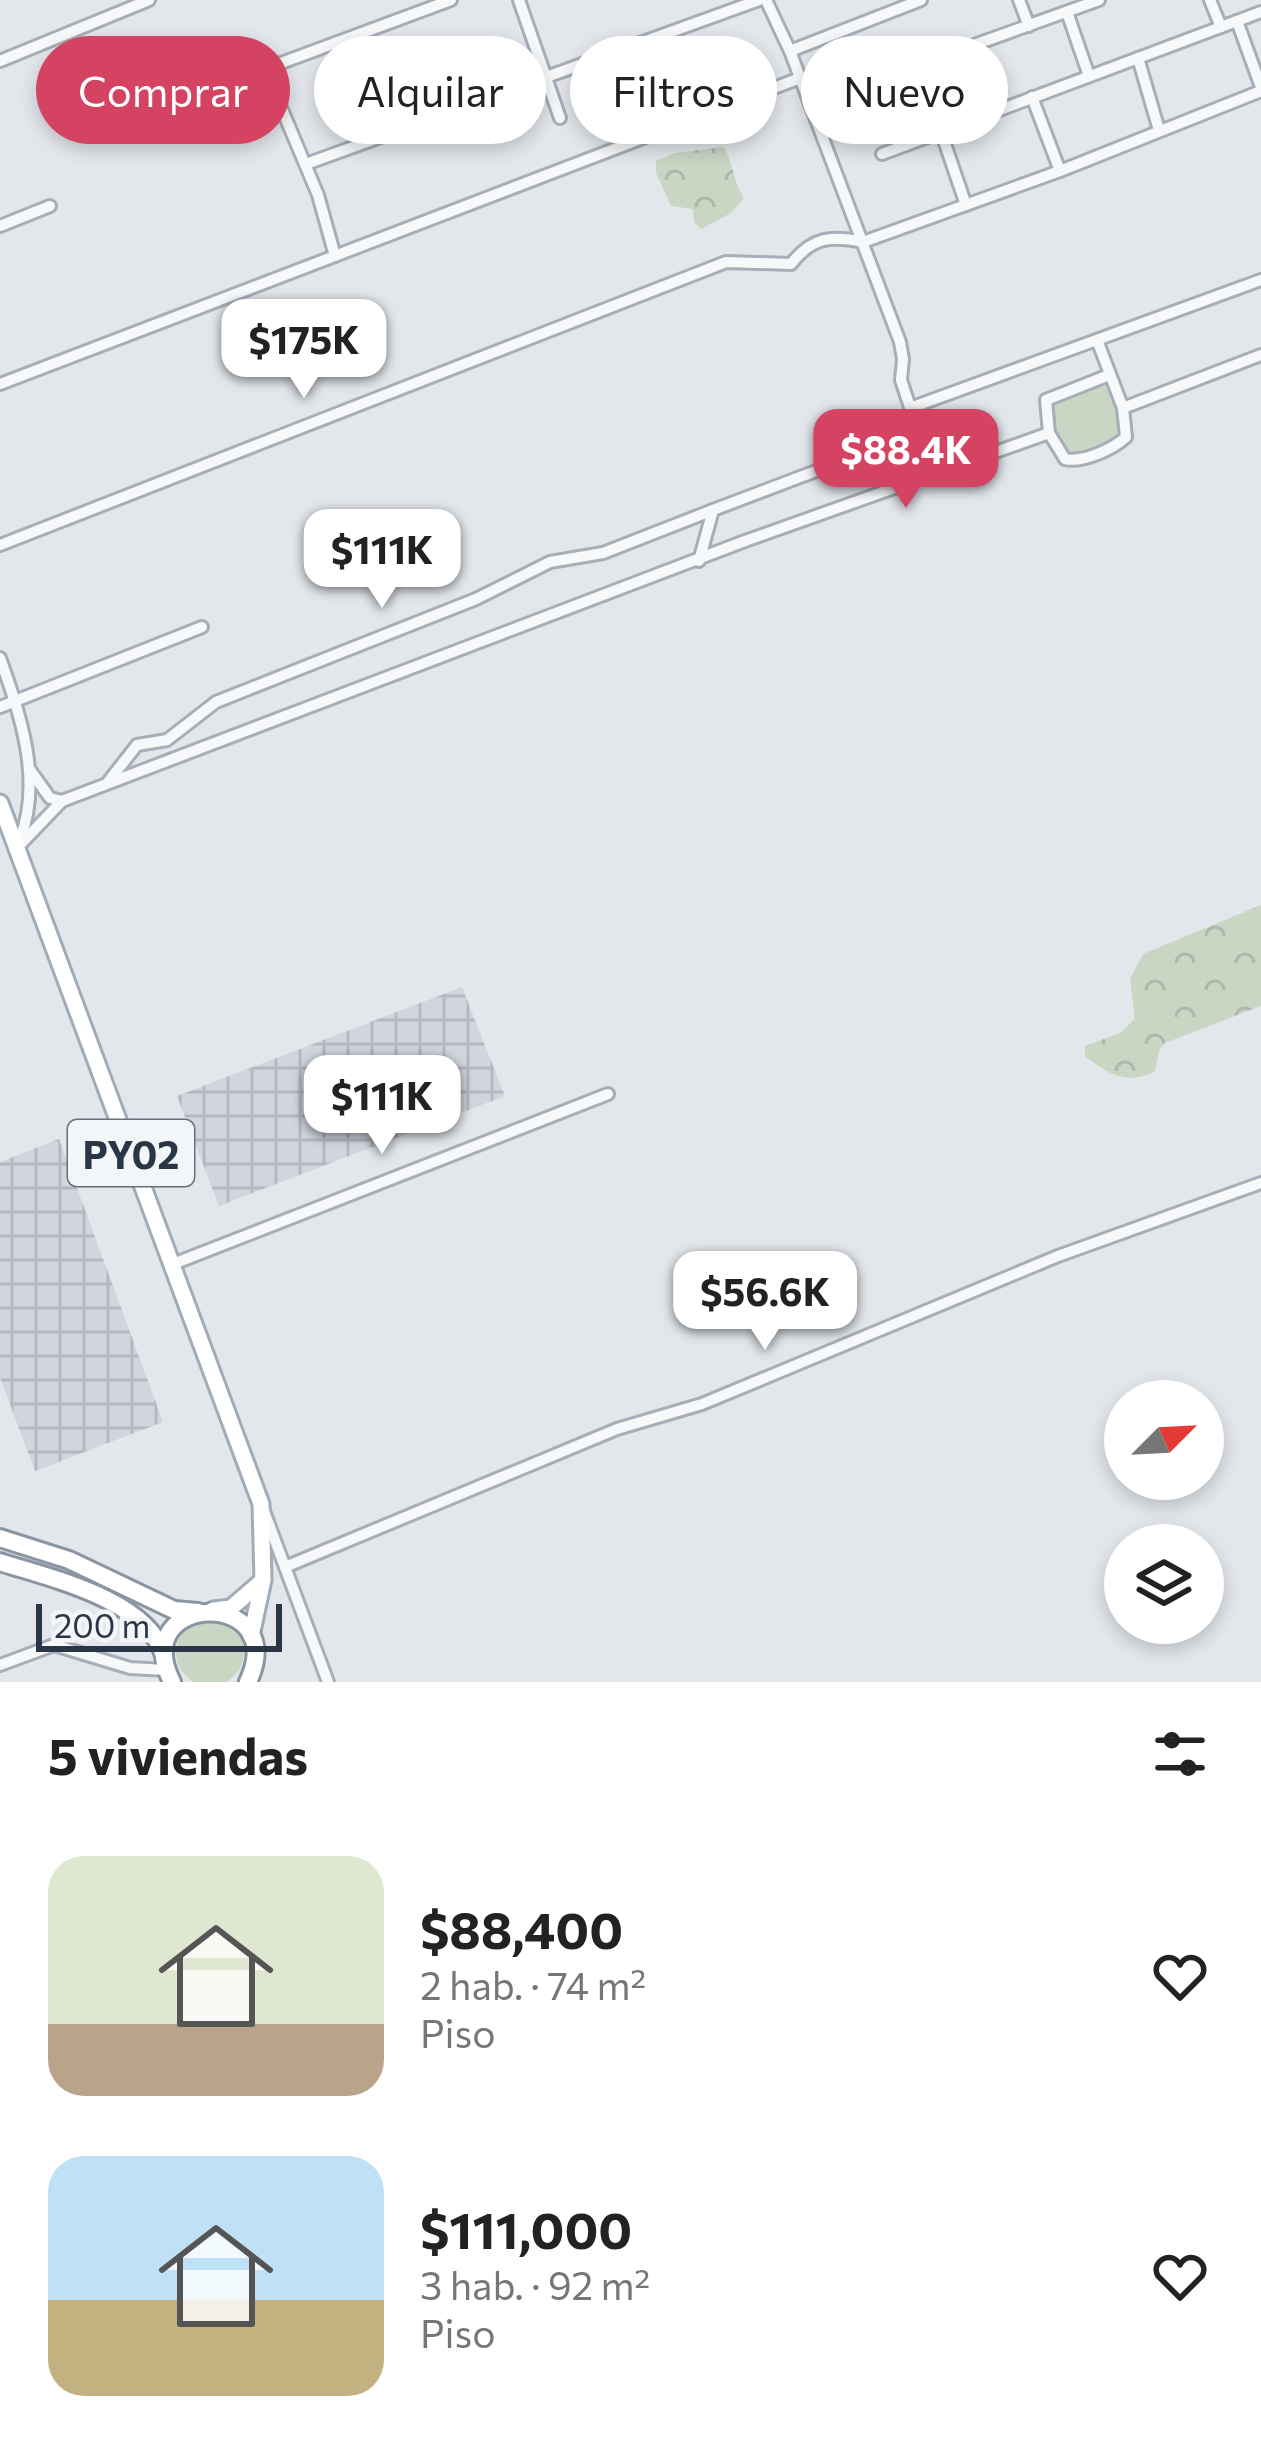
<!DOCTYPE html>
<html lang="es">
<head>
<meta charset="utf-8">
<style>
	body { margin:0; font-family:Commissioner,sans-serif; background:#f2f2f2; color:#222; height:100vh; display:flex; flex-direction:column; font-size:45px; white-space:nowrap }
	* { box-sizing:border-box; margin:0 }
	p { font-size:39px; color:#767676 }
	.icon { flex:none; width:66px; height:66px; fill:none; stroke:currentColor; stroke-width:2; stroke-linecap:round; stroke-linejoin:round }
	.map { position:relative; height:1682px; overflow:hidden }
	.panel { display:flex; flex-direction:column; background:#fff; flex:1 }
	.panel>* { flex:none }
	.hud { position:absolute; left:36px; top:36px; width:1191px; height:108px; display:flex; gap:24px }
	.needle { width:78px; rotate:66deg }
	.fabs { position:absolute; left:1104px; top:1380px; display:grid; gap:24px }
	.fabs a { display:grid; place-items:center; width:120px; height:120px; border-radius:50%; background:#fff; box-shadow:0 6px 18px #0003; font-size:60px }
	.scale { position:absolute; left:36px; bottom:30px; width:246px; box-sizing:border-box; padding-left:12px; border:6px solid #2a3545; border-top:0; font-size:33px; line-height:42px; white-space:nowrap; color:#2a3545; -webkit-text-stroke:9px #f3f6f9; paint-order:stroke }
	.price { position:absolute; translate:-50% -102px; padding:0 27px; border-radius:24px; background:#fff; color:#222; font-size:39px; line-height:78px; filter:drop-shadow(0 3px 6px #0008) }
	.price::after { content:''; position:absolute; left:50%; top:72px; width:36px; height:27px; margin-left:-18px; background:inherit; clip-path:polygon(0 0,100% 0,50% 100%) }
	.price.selected { background:#d44462; color:#fff }
	ul { padding:0; list-style:none }
	li { display:flex; align-items:center; gap:36px; height:300px; padding:0 48px }
	li span { display:grid; place-items:center; flex:none; width:336px; height:240px; border-radius:36px; color:#555 }
	li>.icon { margin-inline-start:auto }
	span .icon { width:144px; height:144px; fill:#fffc; stroke-width:1 }
	li b { font-size:51px }
	h2 { display:flex; justify-content:space-between; align-items:center; height:144px; padding:0 48px; font-size:51px }
	.tag { padding:0 42px; border-radius:54px; background:#fff; box-shadow:0 6px 18px #0003; font-size:42px; line-height:108px }
	.tag.selected { background:#d44462; color:#fff }
	.map>svg:first-child { display:block }
	.industrial { fill:url(#industrial-grid) }
	.green { fill:#c9d6c4 }
	.forest { fill:url(#forest-crowns) }
	.lines { fill:none; stroke-linecap:round; stroke-linejoin:round }
	.minor-casing { stroke:#a8aeb7; stroke-width:16 }
	.primary-casing { stroke:#a2acb8; stroke-width:21 }
	.trunk-casing { stroke:#8a95a3; stroke-width:22 }
	.minor { stroke:#f6f8fa; stroke-width:10 }
	.primary { stroke:#fff; stroke-width:15 }
	.trunk { stroke:#fff; stroke-width:16 }
	.labels { text-anchor:middle; dominant-baseline:central; stroke-width:12; stroke-linejoin:round; paint-order:stroke }
	.shield { fill:#f3f6f9; stroke:#666f7b; stroke-width:3 }
	.shield-label { font-size:39px; font-weight:bold; fill:#2a3545 }
</style>
</head>
<body>
<div class="map">
<svg width="1261" height="1682" viewBox="0 0 1261 1682">
	<defs>
		<pattern id="industrial-grid" width="8" height="8" patternUnits="userSpaceOnUse" patternTransform="scale(3)"><rect width="8" height="8" fill="#d1d6de"/><path d="M0 4h8M4 0v8" fill="none" stroke="#b4b8c0"/></pattern>
		<pattern id="forest-crowns" width="20" height="18" patternUnits="userSpaceOnUse" patternTransform="scale(3)"><rect width="20" height="18" fill="#c9d6c4"/><path d="M2 6a3 3 0 1 1 6 0M12 15a3 3 0 1 1 6 0" fill="none" stroke="#adb8aa"/></pattern>
	</defs>
	<rect width="100%" height="100%" fill="#e3e7ec"/>
	<g class="industrial">
		<path d="M462,987L505,1096L219,1206L177,1096Z"/>
		<path d="M59,1139L163,1422L35,1471L0,1378V1162Z"/>
	</g>
	<g class="green">
		<path d="M1105,382L1110,386L1124,426L1119,438C1071,457 1053,467 1051,402Z"/>
		<circle cx="210" cy="1652" r="34"/>
	</g>
	<g class="forest">
		<path d="M724,147C734,164 733,182 744,198L731,213L701,229L694,222L693,209L671,206L656,173V161L674,153Z"/>
		<path d="M1261,905V1006L1165,1043L1159,1051L1155,1071C1128,1086 1107,1074 1085,1056V1046L1122,1032L1135,1018L1130,979L1143,954Z"/>
	</g>
	<g class="lines">
		<g class="minor-casing">
			<g id="minor">
				<path d="M519,0L560,118"/>
				<path d="M766,0L790,51L900,342L903,359L901,380L933,477"/>
				<path d="M1019,0L1029,26"/>
				<path d="M1210,0L1221,27"/>
				<path d="M1067,12L1089,76"/>
				<path d="M1237,21L1261,87"/>
				<path d="M790,51L921,0"/>
				<path d="M1138,58L1159,130"/>
				<path d="M938,59L962,124"/>
				<path d="M0,61L149,0"/>
				<path d="M1032,97L1060,171"/>
				<path d="M810,104L1099,0"/>
				<path d="M941,132L966,205"/>
				<path d="M882,154L1261,12"/>
				<path d="M306,164L759,0"/>
				<path d="M0,226L50,206"/>
				<path d="M335,256L318,195L265,69L451,0"/>
				<path d="M1097,340L1123,408L1126,437C1113,449 1083,463 1065,459L1049,433L1046,400L1109,375"/>
				<path d="M0,384L800,78"/>
				<path d="M910,408L1261,280"/>
				<path d="M1123,408L1261,355"/>
				<path d="M0,545L726,262L791,264C812,237 831,235 863,242L1060,171L1261,91"/>
				<path d="M699,561L713,510L919,432"/>
				<path d="M0,658C20,714 43,780 20,839"/>
				<path d="M0,707L202,627"/>
				<path d="M30,770L50,798L62,801"/>
				<path d="M108,782L137,745L167,740L216,702L476,599L550,562L603,553L713,510"/>
				<path d="M17,848L62,801L745,541L1049,433"/>
				<path d="M173,1264L608,1094"/>
				<path d="M264,1511L328,1682"/>
				<path d="M285,1567L617,1429L702,1404L1058,1256L1261,1183"/>
				<path d="M0,1665L54,1645L130,1668L166,1670"/>
			</g>
		</g>
		<g class="primary-casing">
			<g id="primary">
				<path d="M0,803L261,1504L263,1580L251,1636"/>
				<path d="M213,1610L231,1608L261,1582"/>
			</g>
		</g>
		<g class="trunk-casing">
			<g id="trunk">
				<path d="M0,1538L69,1560L174,1610L198,1612"/>
				<path d="M0,1562C50,1578 146,1599 164,1655"/>
				<path d="M172,1682C126,1591 292,1588 248,1682"/>
			</g>
		</g>
		<use href="#minor" class="minor"/>
		<use href="#primary" class="primary"/>
		<use href="#trunk" class="trunk"/>
	</g>
	<g class="labels">
		<rect class="shield" x="68" y="1120" width="126" height="66" rx="9"/>
		<g class="shield-label">
			<text x="131" y="1153">PY02</text>
		</g>
	</g>
</svg>
<div class="fabs">
<a><svg class="needle" viewBox="-14 -14 28 28"><path d="M0-13l5 13h-10z" fill="#e53935"/><path d="M0 13l5-13h-10z" fill="#767676"/></svg></a>
<a><svg class="icon" aria-label="layers" viewBox="0 0 24 24"><path d="M12 4l9 5-9 5-9-5zM3 14l9 5 9-5"/></svg></a>
</div>
<div class="scale">200 m</div>
<b class="price" style="left:304px;top:401px">$175K</b>
<b class="price selected" style="left:906px;top:511px">$88.4K</b>
<b class="price" style="left:382px;top:611px">$111K</b>
<b class="price" style="left:382px;top:1157px">$111K</b>
<b class="price" style="left:765px;top:1353px">$56.6K</b>
<div class="hud">
<a class="tag selected">Comprar</a>
<a class="tag">Alquilar</a>
<a class="tag">Filtros</a>
<a class="tag">Nuevo</a>
</div>
</div>
<section class="panel">
<h2>5 viviendas<svg class="icon" aria-label="filters" viewBox="0 0 24 24"><path d="M4 7h16M4 17h16"/><circle cx="9" cy="7" r="2"/><circle cx="15" cy="17" r="2"/></svg></h2>
<ul>
<li><span style="background:linear-gradient(#dfe7d0 70%,#b9a48a 0)"><svg class="icon" aria-label="home" viewBox="0 0 24 24"><path d="M3 11l9-7 9 7M6 9v11h12V9"/></svg></span><div><b>$88,400</b><p>2 hab. · 74 m²</p><p>Piso</p></div><svg class="icon" aria-label="heart" viewBox="0 0 24 24"><path d="M12 20l-8-8c-3-5 5-10 8-4 3-6 11-1 8 4z"/></svg></li>
<li><span style="background:linear-gradient(#bfe0f5 60%,#c2b280 0)"><svg class="icon" aria-label="home" viewBox="0 0 24 24"><path d="M3 11l9-7 9 7M6 9v11h12V9"/></svg></span><div><b>$111,000</b><p>3 hab. · 92 m²</p><p>Piso</p></div><svg class="icon" aria-label="heart" viewBox="0 0 24 24"><path d="M12 20l-8-8c-3-5 5-10 8-4 3-6 11-1 8 4z"/></svg></li>
</ul>
</section>
</body>
</html>
